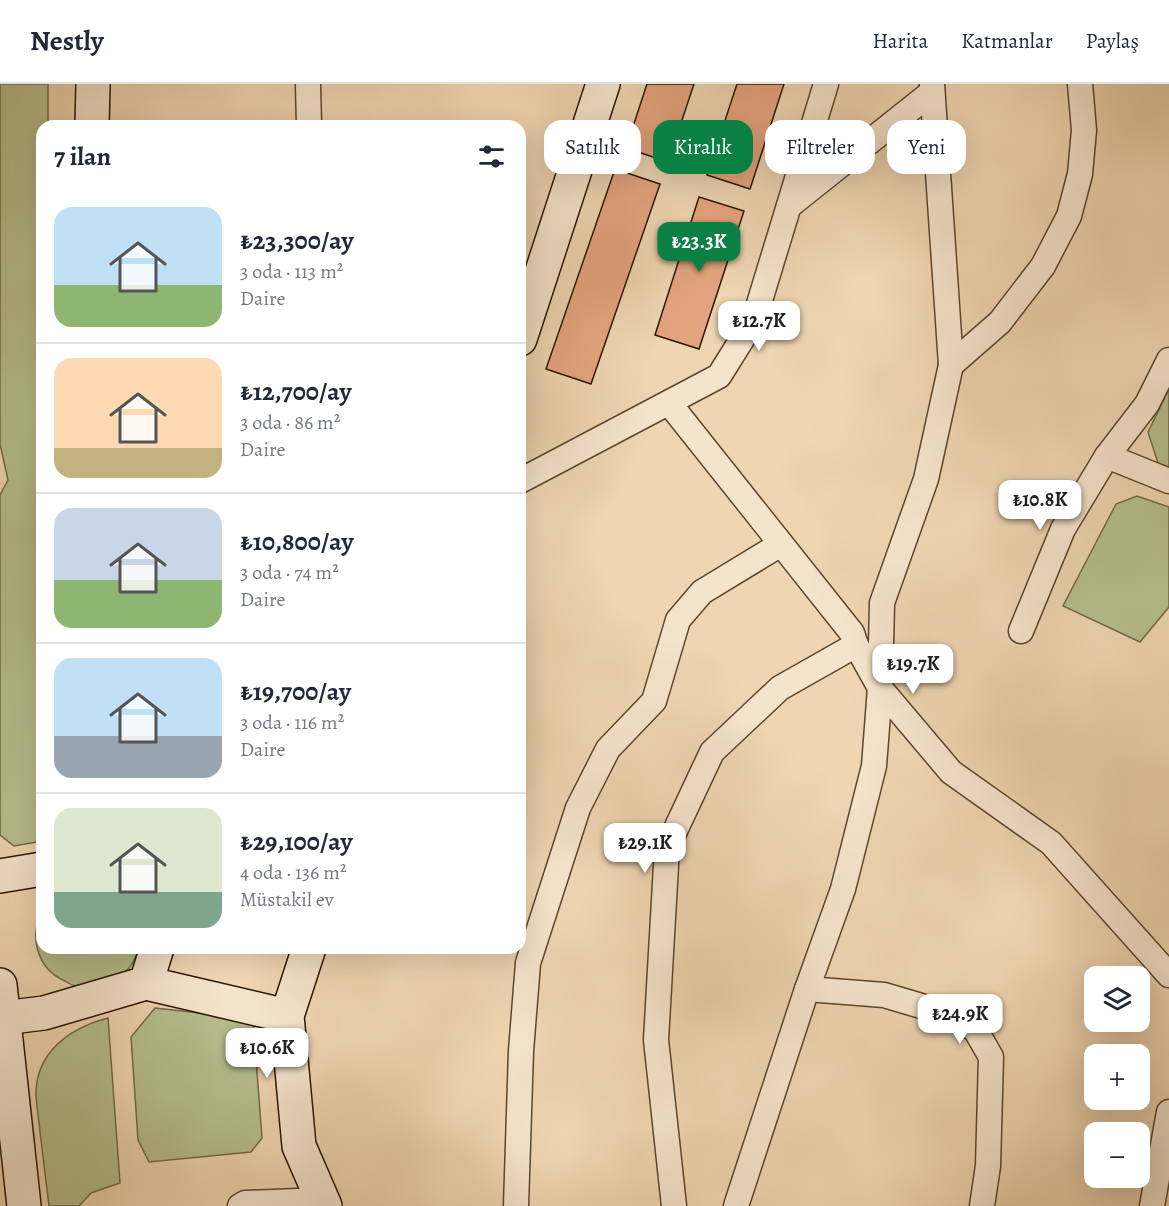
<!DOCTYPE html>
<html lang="tr">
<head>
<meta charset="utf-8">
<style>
	body { margin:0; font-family:Alegreya,serif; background:#f2f2f3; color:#1f2937; height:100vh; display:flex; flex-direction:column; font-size:22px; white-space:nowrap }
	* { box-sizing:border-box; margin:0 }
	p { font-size:20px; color:#747a83 }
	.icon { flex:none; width:33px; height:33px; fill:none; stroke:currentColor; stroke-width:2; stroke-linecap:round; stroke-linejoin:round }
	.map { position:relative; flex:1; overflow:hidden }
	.panel { position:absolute; left:36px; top:36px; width:490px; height:834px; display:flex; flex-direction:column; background:#fff; border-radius:18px; box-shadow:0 6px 24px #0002 }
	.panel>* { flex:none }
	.hud { position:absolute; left:544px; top:36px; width:534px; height:54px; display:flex; gap:12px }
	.fabs { position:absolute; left:1084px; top:882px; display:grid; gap:12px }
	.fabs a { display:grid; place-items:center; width:66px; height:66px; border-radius:12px; background:#fff; box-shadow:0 6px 24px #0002; font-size:30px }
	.price { position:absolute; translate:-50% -51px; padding:0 14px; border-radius:12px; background:#fff; color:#222; font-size:20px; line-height:39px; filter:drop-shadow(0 2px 3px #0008) }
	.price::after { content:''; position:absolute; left:50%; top:36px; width:18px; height:14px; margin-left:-9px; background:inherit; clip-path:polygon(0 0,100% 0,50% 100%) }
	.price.selected { background:#0b8043; color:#fff }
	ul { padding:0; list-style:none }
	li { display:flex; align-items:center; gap:18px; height:150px; padding:0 18px }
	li+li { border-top:2px solid #e0e1e3 }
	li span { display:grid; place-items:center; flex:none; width:168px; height:120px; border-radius:18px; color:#555 }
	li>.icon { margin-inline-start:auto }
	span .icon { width:72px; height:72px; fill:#fffc; stroke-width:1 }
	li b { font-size:26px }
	h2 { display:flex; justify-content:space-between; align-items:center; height:72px; padding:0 18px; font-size:26px }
	.chip { padding:0 21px; border-radius:18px; background:#fff; box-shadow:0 6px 24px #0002; font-size:21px; line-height:54px }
	.chip.selected { background:#0b8043; color:#fff }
	header { display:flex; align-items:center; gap:36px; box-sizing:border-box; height:84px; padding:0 30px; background:#fff; border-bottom:2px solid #e0e1e3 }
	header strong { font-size:28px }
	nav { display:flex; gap:33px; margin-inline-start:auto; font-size:21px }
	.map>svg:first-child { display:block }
	.green { fill:#b6be8e; stroke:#706a48; stroke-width:1.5 }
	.building { fill:#e4a47e; stroke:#2a1602; stroke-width:1.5 }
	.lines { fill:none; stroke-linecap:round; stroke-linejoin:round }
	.street-casing { stroke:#5b462e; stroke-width:27 }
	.secondary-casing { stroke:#2a1602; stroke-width:36 }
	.street { stroke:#f5e4cc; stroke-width:24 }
	.secondary { stroke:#f5e4cc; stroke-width:33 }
</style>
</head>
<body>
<header>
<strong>Nestly</strong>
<nav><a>Harita</a><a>Katmanlar</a><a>Paylaş</a></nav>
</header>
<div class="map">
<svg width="1169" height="1122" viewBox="0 0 1169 1122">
	<rect width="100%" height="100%" fill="#efd5b1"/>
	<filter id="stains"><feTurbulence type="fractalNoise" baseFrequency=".00333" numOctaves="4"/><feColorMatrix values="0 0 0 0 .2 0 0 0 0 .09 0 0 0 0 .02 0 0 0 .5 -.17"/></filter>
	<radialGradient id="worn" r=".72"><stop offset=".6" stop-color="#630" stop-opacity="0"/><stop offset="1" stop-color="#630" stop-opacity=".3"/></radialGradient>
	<g class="green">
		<path d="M0,0H48V42H42V757L14,762L0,751V411L8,396L0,360Z"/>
		<path d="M1169,305V383L1158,379L1148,348Z"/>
		<path d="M1137,412L1169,423V523L1140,558L1063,522L1116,420Z"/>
		<path d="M42,827V864H139C131,888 123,893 100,898C93,899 84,902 77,902C73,902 68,899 65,897C37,885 29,853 42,827Z"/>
		<path d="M155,924L253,935L262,1054L251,1068L149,1078L138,1056L131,953Z"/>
		<path d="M108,934L120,1099L91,1109L79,1122H49C46,1097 43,1073 40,1048C39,1036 37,1024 36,1012C35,968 70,944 108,934Z"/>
	</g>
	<g class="building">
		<path d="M647,0H694L668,78L626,64Z"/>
		<path d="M737,0H784L750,105L707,91Z"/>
		<path d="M615,85L660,100L591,300L546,285Z"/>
		<path d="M699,113L744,127L699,265L655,251Z"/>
	</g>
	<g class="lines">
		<g class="street-casing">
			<g id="street">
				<path d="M308,0L309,42"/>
				<path d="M789,122L932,8"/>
				<path d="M1169,276L1147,320L1107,372L1169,397"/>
				<path d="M951,281L1000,238L1043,182L1069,132L1080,90L1084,46L1080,0"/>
				<path d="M669,319L852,549L856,561L880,604L951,688L1051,759L1169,891"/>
				<path d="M520,397L719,292L754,236L826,0"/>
				<path d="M1021,547L1063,445L1107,372"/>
				<path d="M807,905L884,911L938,927L975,945L991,973L988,1082L982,1122"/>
				<path d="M240,1122L245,1119L322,1116"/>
				<path d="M516,1122L521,967L528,879L578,724L608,665L654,617L678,536L702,508L781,460"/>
				<path d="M674,1122L656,956L667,764L712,668L780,604L856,561"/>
				<path d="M736,1122L807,905L843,805L874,682L880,604L882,519L926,395L951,281L932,0"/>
				<path d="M1152,1122L1169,1028"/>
			</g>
		</g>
		<g class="secondary-casing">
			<g id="secondary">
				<path d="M92,42L93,0"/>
				<path d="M520,255L603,0"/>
				<path d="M0,792L42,785"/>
				<path d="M309,864L287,932L299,1062L325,1122"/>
				<path d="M146,899L287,932"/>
				<path d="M0,901L24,1122"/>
				<path d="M3,934L44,929L146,899L157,864"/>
			</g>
		</g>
		<use href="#street" class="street"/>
		<use href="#secondary" class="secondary"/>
	</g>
	<rect width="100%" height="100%" filter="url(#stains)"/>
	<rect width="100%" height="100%" fill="url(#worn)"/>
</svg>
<div class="fabs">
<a><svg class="icon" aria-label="layers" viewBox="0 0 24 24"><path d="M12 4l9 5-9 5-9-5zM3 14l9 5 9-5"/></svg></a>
<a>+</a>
<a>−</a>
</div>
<b class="price selected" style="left:699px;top:189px">₺23.3K</b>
<b class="price" style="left:759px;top:268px">₺12.7K</b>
<b class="price" style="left:1040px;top:447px">₺10.8K</b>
<b class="price" style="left:913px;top:611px">₺19.7K</b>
<b class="price" style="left:645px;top:790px">₺29.1K</b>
<b class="price" style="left:960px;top:961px">₺24.9K</b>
<b class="price" style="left:267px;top:995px">₺10.6K</b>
<div class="hud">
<a class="chip">Satılık</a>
<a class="chip selected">Kiralık</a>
<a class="chip">Filtreler</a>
<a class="chip">Yeni</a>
</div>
<section class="panel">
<h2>7 ilan<svg class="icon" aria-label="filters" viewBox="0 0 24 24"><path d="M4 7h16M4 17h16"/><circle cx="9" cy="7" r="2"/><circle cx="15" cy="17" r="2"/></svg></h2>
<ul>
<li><span style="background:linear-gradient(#bfe0f5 65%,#8fb573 0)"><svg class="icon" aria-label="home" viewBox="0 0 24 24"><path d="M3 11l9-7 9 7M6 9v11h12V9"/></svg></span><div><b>₺23,300/ay</b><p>3 oda · 113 m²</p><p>Daire</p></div></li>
<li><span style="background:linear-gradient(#ffd9b3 75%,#c2b280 0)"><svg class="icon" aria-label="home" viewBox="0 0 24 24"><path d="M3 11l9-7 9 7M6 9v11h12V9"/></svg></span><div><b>₺12,700/ay</b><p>3 oda · 86 m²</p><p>Daire</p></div></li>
<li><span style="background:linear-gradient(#c9d6e8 60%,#8fb573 0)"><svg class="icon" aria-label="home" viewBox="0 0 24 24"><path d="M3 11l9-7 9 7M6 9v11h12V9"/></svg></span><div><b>₺10,800/ay</b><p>3 oda · 74 m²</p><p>Daire</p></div></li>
<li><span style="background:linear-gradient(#bfe0f5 65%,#9aa5b1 0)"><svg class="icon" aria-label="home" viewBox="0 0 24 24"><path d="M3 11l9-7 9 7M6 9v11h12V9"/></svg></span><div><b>₺19,700/ay</b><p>3 oda · 116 m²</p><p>Daire</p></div></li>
<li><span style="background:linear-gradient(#dfe7d0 70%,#7fa58c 0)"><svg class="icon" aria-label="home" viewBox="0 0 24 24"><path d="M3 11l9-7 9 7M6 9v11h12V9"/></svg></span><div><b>₺29,100/ay</b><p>4 oda · 136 m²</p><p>Müstakil ev</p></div></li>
</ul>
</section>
</div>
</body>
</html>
